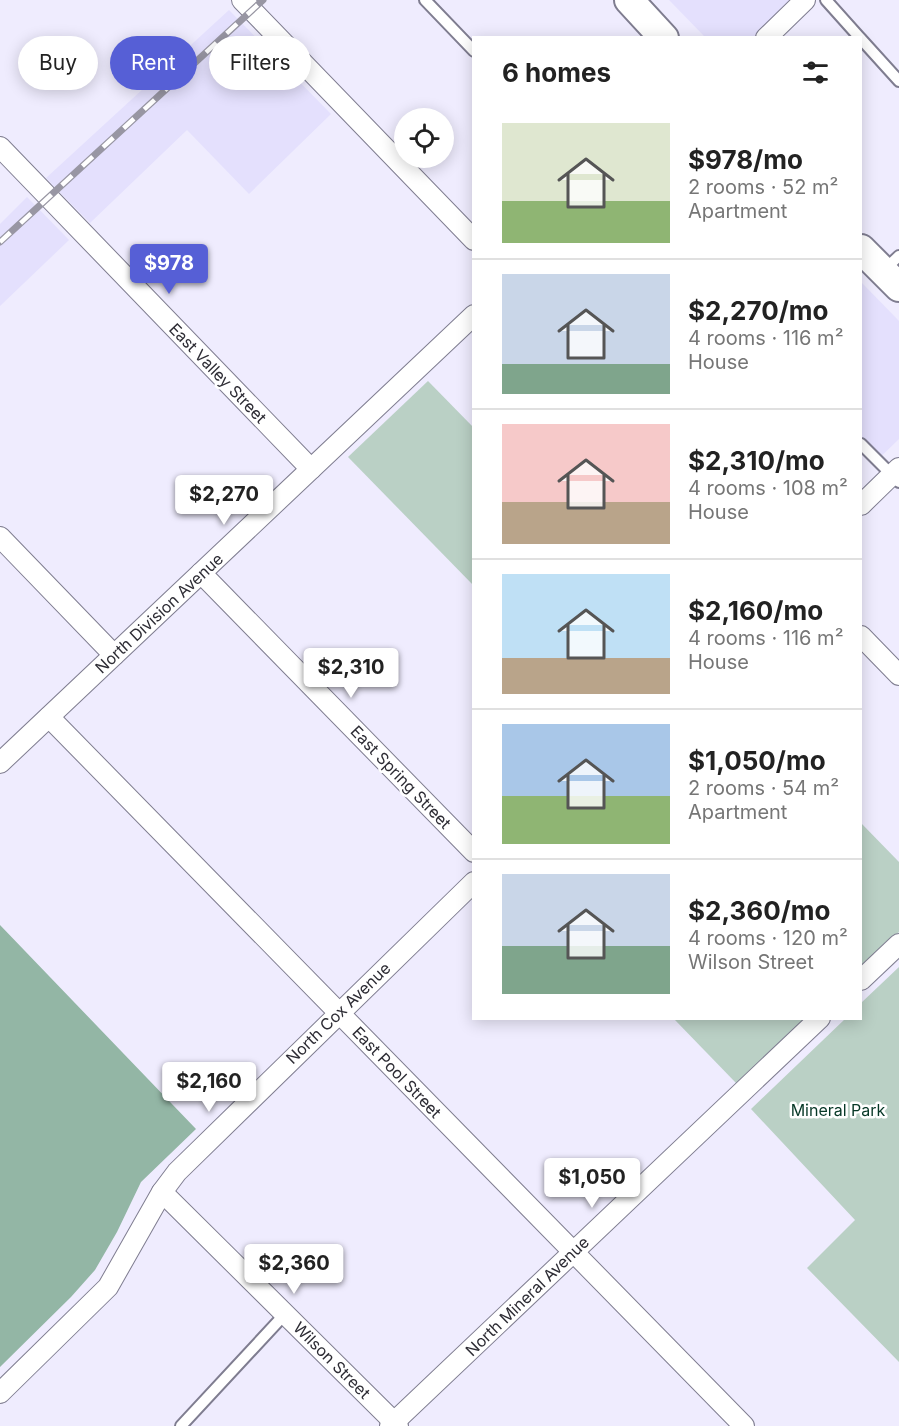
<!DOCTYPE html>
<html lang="en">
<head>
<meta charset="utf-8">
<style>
	body { margin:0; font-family:Inter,sans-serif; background:#f2f2f2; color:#222; height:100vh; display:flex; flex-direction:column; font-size:22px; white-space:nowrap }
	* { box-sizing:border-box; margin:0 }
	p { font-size:20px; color:#767676 }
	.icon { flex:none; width:33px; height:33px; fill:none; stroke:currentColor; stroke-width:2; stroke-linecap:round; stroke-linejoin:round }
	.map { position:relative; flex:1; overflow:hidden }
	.panel { position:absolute; left:472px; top:36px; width:390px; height:984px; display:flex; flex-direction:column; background:#fff; border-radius:0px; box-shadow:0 3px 15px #0003 }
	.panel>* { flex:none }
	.top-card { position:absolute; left:18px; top:36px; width:364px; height:54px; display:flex; gap:12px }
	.tools { position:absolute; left:394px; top:108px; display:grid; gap:12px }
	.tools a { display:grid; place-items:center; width:60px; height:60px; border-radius:50%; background:#fff; box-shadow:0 3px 15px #0003; font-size:30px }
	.price { position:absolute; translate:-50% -51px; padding:0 14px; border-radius:6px; background:#fff; color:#222; font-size:20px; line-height:39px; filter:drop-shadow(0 2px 3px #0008) }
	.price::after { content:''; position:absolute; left:50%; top:36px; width:18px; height:14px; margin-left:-9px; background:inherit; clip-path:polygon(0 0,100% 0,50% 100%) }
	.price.current { background:#565fd6; color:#fff }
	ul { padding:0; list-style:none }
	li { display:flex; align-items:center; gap:18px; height:150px; padding:0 30px }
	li+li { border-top:2px solid #e0e0e0 }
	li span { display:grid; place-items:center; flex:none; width:168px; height:120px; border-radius:0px; color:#555 }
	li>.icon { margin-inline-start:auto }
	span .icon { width:72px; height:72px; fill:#fffc; stroke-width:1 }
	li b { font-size:26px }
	h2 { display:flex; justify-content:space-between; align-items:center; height:72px; padding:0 30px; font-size:26px }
	.tag { padding:0 21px; border-radius:27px; background:#fff; box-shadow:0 3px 15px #0003; font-size:21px; line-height:54px }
	.tag.current { background:#565fd6; color:#fff }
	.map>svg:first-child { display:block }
	.built { fill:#e4e0fd }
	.green { fill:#bad0c5 }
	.forest { fill:#93b6a5 }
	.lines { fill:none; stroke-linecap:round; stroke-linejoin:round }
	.lane-casing { stroke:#7f7d90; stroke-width:14 }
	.street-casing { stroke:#7f7d90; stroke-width:22 }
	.secondary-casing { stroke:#7f7d90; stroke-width:32 }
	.lane { stroke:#fff; stroke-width:10 }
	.street { stroke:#fff; stroke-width:20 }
	.secondary { stroke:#fff; stroke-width:28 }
	.rail-casing { stroke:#9896a3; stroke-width:7 }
	.rail { stroke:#fff; stroke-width:4.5; stroke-dasharray:14; stroke-linecap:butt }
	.labels { text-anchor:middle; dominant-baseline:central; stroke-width:5; stroke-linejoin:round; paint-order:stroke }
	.street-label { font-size:16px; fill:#2d2c34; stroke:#fff }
	.park-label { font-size:16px; fill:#073827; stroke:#fff }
</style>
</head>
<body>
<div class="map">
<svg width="899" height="1426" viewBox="0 0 899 1426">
	<rect width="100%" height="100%" fill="#efecfe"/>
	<g class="built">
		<path d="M669,0H794L756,38L705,37Z"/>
		<path d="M229,10L331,114L249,194L187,130L90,223L46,178Z"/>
		<path d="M27,197L69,240L0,306V224Z"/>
		<path d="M861,282L899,321V439L873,464L861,453Z"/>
	</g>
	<g class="green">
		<path d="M428,381L474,428V586L348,457Z"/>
		<path d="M861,823L899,862V932L861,968Z"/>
		<path d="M899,967V1362L807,1268L855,1220L751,1109L845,1019L861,1018V1003Z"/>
		<path d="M674,1019H807L737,1084Z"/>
	</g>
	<path class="forest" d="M0,925L196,1129L141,1182L117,1232L95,1270L71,1297L0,1367Z"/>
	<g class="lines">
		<g class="lane-casing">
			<g id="lane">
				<path d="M425,0L474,51"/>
				<path d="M826,0L860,38"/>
				<path d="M861,39L899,81"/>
				<path d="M883,271L899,256"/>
				<path d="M861,444L899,482"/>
				<path d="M181,1426L285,1314"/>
			</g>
		</g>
		<g class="street-casing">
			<g id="street">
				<path d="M242,0L474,240"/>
				<path d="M766,38L805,0"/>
				<path d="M0,147L311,469"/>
				<path d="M861,505L899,468"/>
				<path d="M0,537L114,655"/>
				<path d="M201,573L474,852"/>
				<path d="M861,636L899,675"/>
				<path d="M49,717L744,1426"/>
				<path d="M0,763L474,315"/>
				<path d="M861,980L899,944"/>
				<path d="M162,1192L398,1426"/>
				<path d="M0,1393L108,1287L162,1192L177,1172L474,882"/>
				<path d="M390,1426L820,1018"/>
			</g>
		</g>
		<g class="secondary-casing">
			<g id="secondary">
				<path d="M629,0L664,38"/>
				<path d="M861,249L899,287"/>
			</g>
		</g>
		<use href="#lane" class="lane"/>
		<use href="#street" class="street"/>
		<use href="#secondary" class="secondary"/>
		<g class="rail-casing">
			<path id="rail" d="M0,242L263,0"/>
		</g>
		<use href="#rail" class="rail"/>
	</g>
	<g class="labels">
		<g class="street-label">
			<text transform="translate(218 373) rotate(46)">East Valley Street</text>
			<text transform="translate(159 613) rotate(-43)">North Division Avenue</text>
			<text transform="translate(401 777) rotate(46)">East Spring Street</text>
			<text transform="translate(338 1013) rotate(-44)">North Cox Avenue</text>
			<text transform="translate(397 1072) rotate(46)">East Pool Street</text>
			<text transform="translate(527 1296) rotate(-44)">North Mineral Avenue</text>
			<text transform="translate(332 1360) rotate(45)">Wilson Street</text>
		</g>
		<g class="park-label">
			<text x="838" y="1110">Mineral Park</text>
		</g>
	</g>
</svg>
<div class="tools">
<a><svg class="icon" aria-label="locate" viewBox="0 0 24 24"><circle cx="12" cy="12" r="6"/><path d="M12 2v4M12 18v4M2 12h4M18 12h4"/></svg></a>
</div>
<b class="price current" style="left:169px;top:295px">$978</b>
<b class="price" style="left:224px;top:526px">$2,270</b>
<b class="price" style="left:351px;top:699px">$2,310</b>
<b class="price" style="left:209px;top:1113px">$2,160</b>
<b class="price" style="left:592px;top:1209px">$1,050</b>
<b class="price" style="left:294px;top:1295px">$2,360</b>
<div class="top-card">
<a class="tag">Buy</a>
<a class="tag current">Rent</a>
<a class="tag">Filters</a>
</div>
<section class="panel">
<h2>6 homes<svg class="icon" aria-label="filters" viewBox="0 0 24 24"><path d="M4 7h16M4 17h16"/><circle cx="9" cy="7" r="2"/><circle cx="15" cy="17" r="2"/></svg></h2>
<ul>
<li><span style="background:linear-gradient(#dfe7d0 65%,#8fb573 0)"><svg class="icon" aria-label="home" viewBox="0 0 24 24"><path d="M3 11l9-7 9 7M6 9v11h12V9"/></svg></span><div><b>$978/mo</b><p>2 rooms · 52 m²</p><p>Apartment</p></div></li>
<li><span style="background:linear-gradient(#c9d6e8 75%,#7fa58c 0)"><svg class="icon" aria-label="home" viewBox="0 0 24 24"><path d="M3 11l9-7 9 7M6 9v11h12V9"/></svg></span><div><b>$2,270/mo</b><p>4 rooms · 116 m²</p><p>House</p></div></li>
<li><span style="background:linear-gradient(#f6c9c9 65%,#b9a48a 0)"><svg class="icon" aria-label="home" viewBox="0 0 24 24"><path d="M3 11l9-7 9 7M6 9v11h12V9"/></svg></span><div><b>$2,310/mo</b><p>4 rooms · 108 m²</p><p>House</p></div></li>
<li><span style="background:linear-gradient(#bfe0f5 70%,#b9a48a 0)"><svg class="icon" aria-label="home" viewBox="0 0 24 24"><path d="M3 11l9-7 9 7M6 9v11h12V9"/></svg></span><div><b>$2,160/mo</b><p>4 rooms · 116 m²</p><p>House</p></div></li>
<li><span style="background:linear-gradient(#a9c7e8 60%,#8fb573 0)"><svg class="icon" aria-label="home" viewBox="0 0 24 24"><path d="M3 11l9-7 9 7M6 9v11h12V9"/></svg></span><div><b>$1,050/mo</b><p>2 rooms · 54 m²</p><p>Apartment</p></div></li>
<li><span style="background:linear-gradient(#c9d6e8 60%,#7fa58c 0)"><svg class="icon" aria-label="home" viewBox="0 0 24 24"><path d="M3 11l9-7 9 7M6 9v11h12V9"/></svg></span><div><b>$2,360/mo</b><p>4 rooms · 120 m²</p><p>Wilson Street</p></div></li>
</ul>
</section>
</div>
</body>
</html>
